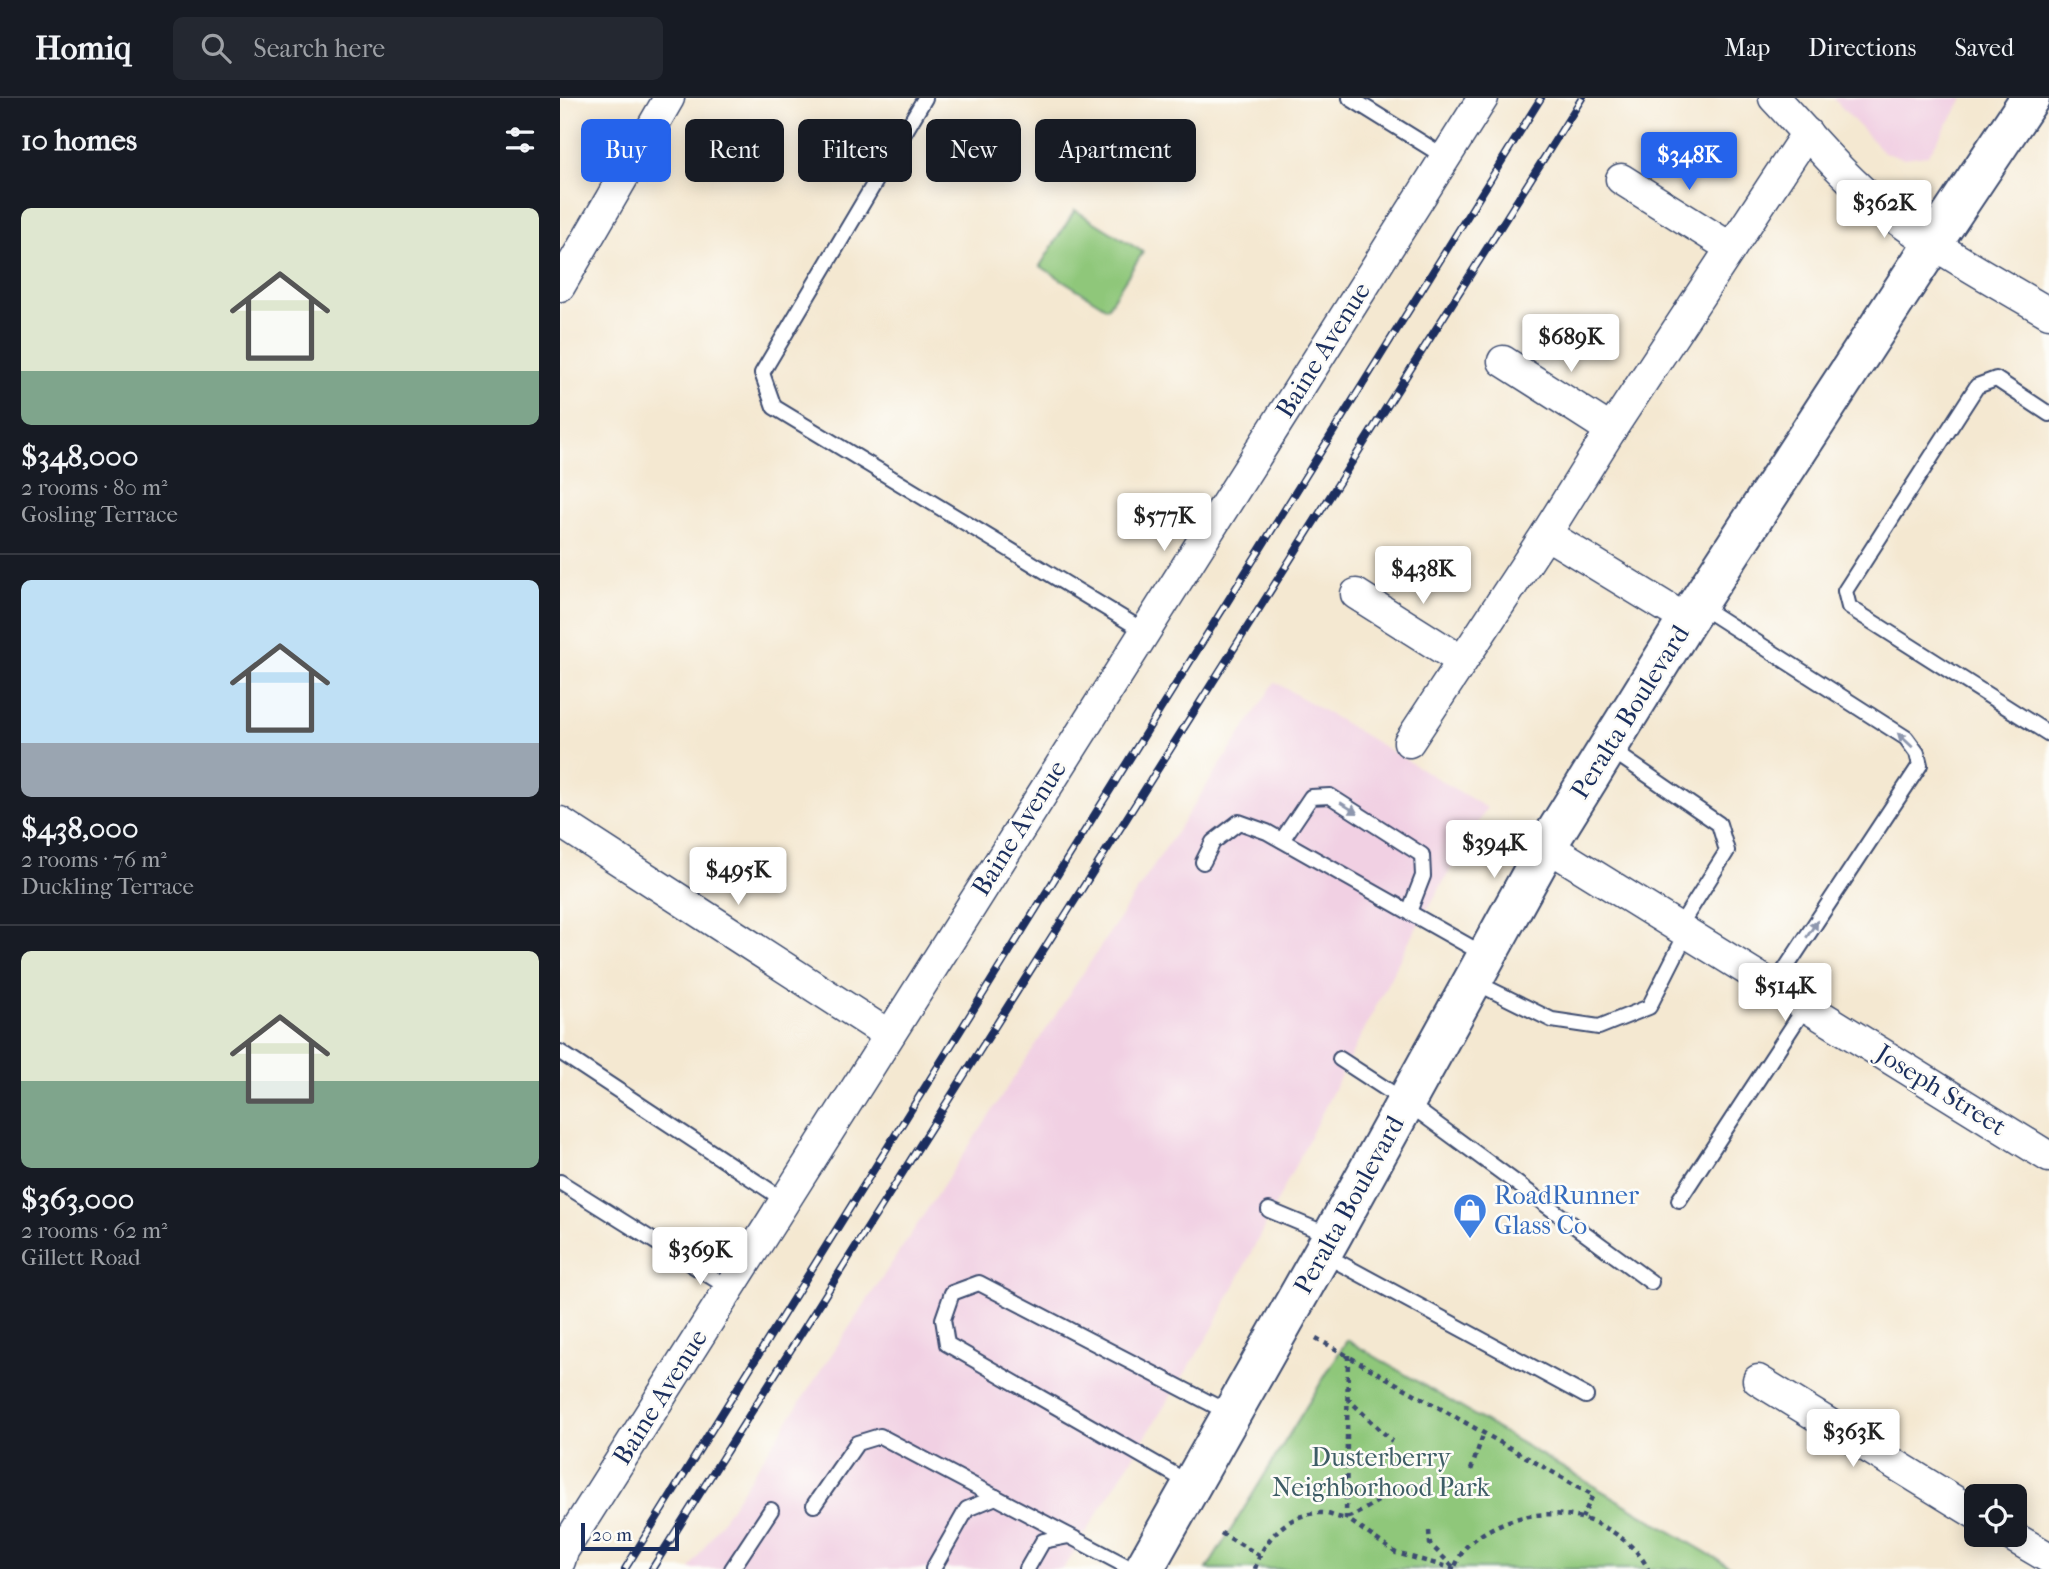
<!DOCTYPE html>
<html lang="en">
<head>
<meta charset="utf-8">
<style>
	body { margin:0; font-family:"IM FELL French Canon",serif; background:#242831; color:#f1f3f6; height:100vh; display:flex; flex-direction:column; font-size:26px; white-space:nowrap }
	* { box-sizing:border-box; margin:0 }
	p { font-size:23px; color:#9ea1a6 }
	.icon { flex:none; width:38px; height:38px; fill:none; stroke:currentColor; stroke-width:2; stroke-linecap:round; stroke-linejoin:round }
	.map { position:relative; flex:1; overflow:hidden }
	.side { display:flex; flex-direction:column; background:#171b24; width:560px }
	.side>* { flex:none }
	.top-card { position:absolute; left:21px; top:21px; width:665px; height:63px; display:flex; gap:14px }
	.buttons { position:absolute; left:1404px; top:1386px; display:grid; gap:14px }
	.buttons a { display:grid; place-items:center; width:63px; height:63px; border-radius:10px; background:#171b24; box-shadow:0 4px 18px #0003; font-size:35px }
	.scale { position:absolute; left:21px; bottom:18px; width:98px; box-sizing:border-box; padding-left:7px; border:4px solid #1b2f5e; border-top:0; font-size:19px; line-height:24px; white-space:nowrap; color:#1b2f5e; -webkit-text-stroke:5px #fdfcf7; paint-order:stroke }
	.price { position:absolute; translate:-50% -60px; padding:0 16px; border-radius:7px; background:#fff; color:#222; font-size:23px; line-height:46px; filter:drop-shadow(0 2px 4px #0008) }
	.price::after { content:''; position:absolute; left:50%; top:42px; width:21px; height:16px; margin-left:-10px; background:inherit; clip-path:polygon(0 0,100% 0,50% 100%) }
	.price.active { background:#2563eb; color:#fff }
	ul { padding:0; list-style:none }
	li { display:grid; align-content:center; gap:14px; height:371px; padding:0 21px }
	li+li { border-top:2px solid #363941 }
	li span { display:grid; place-items:center; height:217px; border-radius:10px; color:#555 }
	li>.icon { margin-inline-start:auto }
	span .icon { width:126px; height:126px; fill:#fffc; stroke-width:1 }
	li b { font-size:30px }
	h2 { display:flex; justify-content:space-between; align-items:center; height:84px; padding:0 21px; font-size:30px }
	.tag { padding:0 24px; border-radius:10px; background:#171b24; box-shadow:0 4px 18px #0003; font-size:24px; line-height:63px }
	.tag.active { background:#2563eb; color:#fff }
	header { display:flex; align-items:center; gap:42px; box-sizing:border-box; height:98px; padding:0 35px; background:#171b24; border-bottom:2px solid #363941 }
	header strong { font-size:33px }
	nav { display:flex; gap:38px; margin-inline-start:auto; font-size:24px }
	.search { width:490px; height:63px; background:#242831; display:flex; align-items:center; gap:18px; box-sizing:border-box; padding:0 24px; border-radius:10px; color:#9ea1a6; font-size:26px }
	main { display:flex; flex:1; min-height:0 }
	.map>svg:first-child { display:block }
	.built { fill:#f1d0e3 }
	.green { fill:#8fc77a; stroke:#557b6c; stroke-width:2 }
	.lines { fill:none; stroke-linecap:round; stroke-linejoin:round }
	.service-casing { stroke:#3c4b6f; stroke-width:18 }
	.minor-casing { stroke:#3c4b6f; stroke-width:33 }
	.secondary-casing { stroke:#3c4b6f; stroke-width:42 }
	.path { stroke:#3c4b6f; stroke-width:4.5; stroke-dasharray:5 5; stroke-linecap:butt }
	.service { stroke:#fff; stroke-width:14 }
	.minor { stroke:#fff; stroke-width:30 }
	.secondary { stroke:#fff; stroke-width:38 }
	.rail-casing { stroke:#1b2f5e; stroke-width:8 }
	.rail { stroke:#fdfcf7; stroke-width:5; stroke-dasharray:16; stroke-linecap:butt }
	.oneway { fill:#8d97ae }
	.labels { text-anchor:middle; dominant-baseline:central; stroke-width:5; stroke-linejoin:round; paint-order:stroke }
	.street-label { font-size:26px; fill:#1b2f5e; stroke:#fdfcf7 }
	.shop-label { font-size:26px; fill:#366cbe; stroke:#fdfcf7; text-anchor:start }
	.park-label { font-size:26px; fill:#3e5d66; stroke:#fdfcf7 }
</style>
</head>
<body>
<header>
<strong>Homiq</strong>
<div class="search"><svg class="icon" aria-label="search" viewBox="0 0 24 24"><circle cx="10" cy="10" r="6"/><path d="M15 15l6 6"/></svg>Search here</div>
<nav><a>Map</a><a>Directions</a><a>Saved</a></nav>
</header>
<main>
<section class="side">
<h2>10 homes<svg class="icon" aria-label="filters" viewBox="0 0 24 24"><path d="M4 7h16M4 17h16"/><circle cx="9" cy="7" r="2"/><circle cx="15" cy="17" r="2"/></svg></h2>
<ul>
<li><span style="background:linear-gradient(#dfe7d0 75%,#7fa58c 0)"><svg class="icon" aria-label="home" viewBox="0 0 24 24"><path d="M3 11l9-7 9 7M6 9v11h12V9"/></svg></span><div><b>$348,000</b><p>2 rooms · 80 m²</p><p>Gosling Terrace</p></div></li>
<li><span style="background:linear-gradient(#bfe0f5 75%,#9aa5b1 0)"><svg class="icon" aria-label="home" viewBox="0 0 24 24"><path d="M3 11l9-7 9 7M6 9v11h12V9"/></svg></span><div><b>$438,000</b><p>2 rooms · 76 m²</p><p>Duckling Terrace</p></div></li>
<li><span style="background:linear-gradient(#dfe7d0 60%,#7fa58c 0)"><svg class="icon" aria-label="home" viewBox="0 0 24 24"><path d="M3 11l9-7 9 7M6 9v11h12V9"/></svg></span><div><b>$363,000</b><p>2 rooms · 62 m²</p><p>Gillett Road</p></div></li>
</ul>
</section>
<div class="map">
<svg width="1489" height="1471" viewBox="0 0 1489 1471">
	<rect width="100%" height="100%" fill="#fdfcf7"/>
	<filter id="ink" filterUnits="userSpaceOnUse"><feTurbulence type="fractalNoise" baseFrequency=".0143" numOctaves="2"/><feDisplacementMap in="SourceGraphic" scale="14" xChannelSelector="R" yChannelSelector="G"/><feConvolveMatrix kernelMatrix="1 2 1 2 8 2 1 2 1" color-interpolation-filters="sRGB"/></filter>
	<filter id="wash" filterUnits="userSpaceOnUse"><feTurbulence type="fractalNoise" baseFrequency=".00686" numOctaves="4" result="noise"/><feDisplacementMap in="SourceGraphic" scale="28" xChannelSelector="R" yChannelSelector="G"/><feGaussianBlur stdDeviation="1.57" result="paint"/><feColorMatrix in="noise" values="0 0 0 0 0 0 0 0 0 0 0 0 0 0 0 0 0 1.4 0 .05"/><feComposite in="paint" operator="in"/></filter>
	<g filter="url(#wash)">
		<rect width="100%" height="100%" fill="#f4e8d1"/>
		<g class="built">
			<path d="M1273,0H1404L1368,57L1344,60L1324,55Z"/>
			<path d="M715,584L927,710L851,839L652,1232L503,1471H130Z"/>
		</g>
		<g class="green">
			<path d="M515,112L583,154L547,210L480,168Z"/>
			<path d="M787,1242L1174,1471H647Z"/>
		</g>
	</g>
	<g filter="url(#ink)">
		<g class="lines">
			<g class="service-casing">
				<g id="service">
					<path d="M365,0L202,275L214,309L584,533"/>
					<path d="M790,0L885,59"/>
					<path d="M1489,316L1436,281L1417,288L1285,493L1289,509L1489,636"/>
					<path d="M1140,508L1346,640L1357,655L1360,667L1214,888"/>
					<path d="M1050,651L1159,726L1167,753L1119,829"/>
					<path d="M722,742L751,699L770,698L862,757L863,778L849,814"/>
					<path d="M643,764L653,744L679,724L707,734L925,857"/>
					<path d="M915,884L992,922L1039,929L1089,909L1127,834"/>
					<path d="M0,954L224,1102"/>
					<path d="M780,961L846,1004L1091,1184"/>
					<path d="M0,1084L169,1190"/>
					<path d="M1119,1102L1246,908"/>
					<path d="M709,1112L769,1137"/>
					<path d="M763,1156L1026,1298"/>
					<path d="M631,1386L387,1246L383,1221L392,1195L419,1185L669,1315"/>
					<path d="M254,1407L297,1345L320,1338L572,1471"/>
					<path d="M172,1471L211,1412"/>
					<path d="M373,1471L407,1411L436,1399"/>
					<path d="M467,1471L483,1443L509,1438"/>
				</g>
			</g>
			<g class="minor-casing">
				<g id="minor">
					<path d="M1214,0C1249,37 1282,78 1322,110C1374,150 1433,182 1489,215"/>
					<path d="M1061,81L1171,150"/>
					<path d="M0,188L109,0"/>
					<path d="M943,263L1051,332"/>
					<path d="M986,436L1051,332L1247,35"/>
					<path d="M796,496L902,563"/>
					<path d="M849,644L986,436L1127,522"/>
					<path d="M0,724L329,937"/>
					<path d="M987,748L1489,1059"/>
					<path d="M1198,1282L1416,1416"/>
					<path d="M1450,1437L1489,1460"/>
					<path d="M0,1463L3,1453L923,0"/>
				</g>
			</g>
			<g class="secondary-casing">
				<path id="secondary" d="M584,1471L772,1138L987,748L1127,522L1373,145L1470,0"/>
			</g>
			<g class="path">
				<path d="M756,1240L1033,1397L1022,1420"/>
				<path d="M788,1257L786,1420L836,1455L895,1471"/>
				<path d="M787,1300L832,1343"/>
				<path d="M911,1372L924,1334"/>
				<path d="M869,1433L870,1446L894,1470C898,1463 902,1452 908,1447C949,1410 1015,1405 1060,1439C1071,1447 1082,1458 1088,1471"/>
				<path d="M661,1435L699,1457"/>
				<path d="M695,1471C703,1441 729,1414 762,1415C769,1415 776,1420 784,1420C794,1419 809,1408 818,1403"/>
			</g>
			<use href="#service" class="service"/>
			<use href="#minor" class="minor"/>
			<use href="#secondary" class="secondary"/>
			<g class="rail-casing">
				<g id="rail">
					<path d="M65,1471L981,0"/>
					<path d="M92,1471L1022,0"/>
				</g>
			</g>
			<use href="#rail" class="rail"/>
		</g>
		<defs><path id="oneway-solid" d="M-6-.8H1V-3.2L6.5 0L1 3.2V.8H-6Z" transform="scale(1.75)"/></defs>
		<g class="oneway">
			<use href="#oneway-solid" transform="translate(1345 642) rotate(-137)"/>
			<use href="#oneway-solid" transform="translate(789 710) rotate(32)"/>
			<use href="#oneway-solid" transform="translate(1252 831) rotate(-57)"/>
		</g>
	</g>
	<defs>
		<g id="shop-pin" transform="scale(1.75)"><path d="M0 17L-7.5 6A9.5 9.5 0 1 1 7.5 6Z" fill="#3f7fe0" stroke="#fdfcf7"/><path d="M-5-2.5h2.3a2.7 3.5 0 0 1 5.4 0H5L5.5 6h-11ZM-1.5-2.5h3a1.5 2.3 0 0 0-3 0Z" fill="#fff"/></g>
	</defs>
	<g fill-rule="evenodd">
		<use href="#shop-pin" x="910" y="1112"/>
	</g>
	<g class="labels">
		<g class="street-label">
			<text transform="translate(763 252) rotate(-58)">Baine Avenue</text>
			<text transform="translate(1070 614) rotate(-58)">Peralta Boulevard</text>
			<text transform="translate(459 730) rotate(-58)">Baine Avenue</text>
			<text transform="translate(1381 992) rotate(32)">Joseph Street</text>
			<text transform="translate(789 1107) rotate(-61)">Peralta Boulevard</text>
			<text transform="translate(100 1299) rotate(-58)">Baine Avenue</text>
		</g>
		<g class="shop-label">
			<text x="934" y="1097">RoadRunner<tspan x="934" dy="30">Glass Co</tspan></text>
		</g>
		<g class="park-label">
			<text x="821" y="1359">Dusterberry<tspan x="821" dy="30">Neighborhood Park</tspan></text>
		</g>
	</g>
</svg>
<div class="buttons">
<a><svg class="icon" aria-label="locate" viewBox="0 0 24 24"><circle cx="12" cy="12" r="6"/><path d="M12 2v4M12 18v4M2 12h4M18 12h4"/></svg></a>
</div>
<div class="scale">20 m</div>
<b class="price active" style="left:1129px;top:94px">$348K</b>
<b class="price" style="left:1324px;top:142px">$362K</b>
<b class="price" style="left:1011px;top:276px">$689K</b>
<b class="price" style="left:604px;top:455px">$577K</b>
<b class="price" style="left:863px;top:508px">$438K</b>
<b class="price" style="left:934px;top:782px">$394K</b>
<b class="price" style="left:178px;top:809px">$495K</b>
<b class="price" style="left:1225px;top:925px">$514K</b>
<b class="price" style="left:140px;top:1189px">$369K</b>
<b class="price" style="left:1293px;top:1371px">$363K</b>
<div class="top-card">
<a class="tag active">Buy</a>
<a class="tag">Rent</a>
<a class="tag">Filters</a>
<a class="tag">New</a>
<a class="tag">Apartment</a>
</div>
</div>
</main>
</body>
</html>
